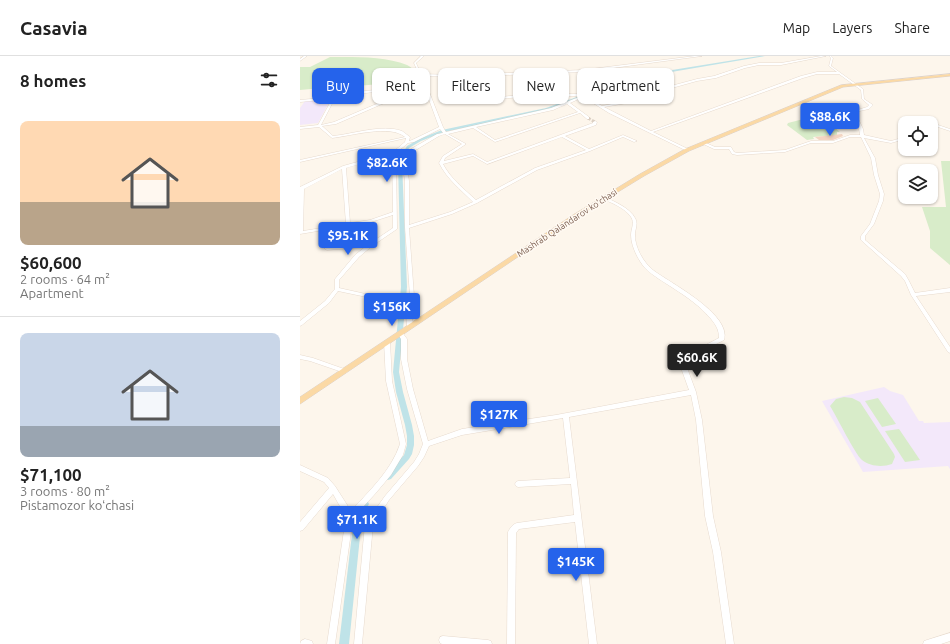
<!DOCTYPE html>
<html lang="en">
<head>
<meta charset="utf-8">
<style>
	body { margin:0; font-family:Ubuntu,sans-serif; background:#f6f6f6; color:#222; height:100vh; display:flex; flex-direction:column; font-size:15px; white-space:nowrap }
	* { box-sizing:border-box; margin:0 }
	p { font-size:13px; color:#767676 }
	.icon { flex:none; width:22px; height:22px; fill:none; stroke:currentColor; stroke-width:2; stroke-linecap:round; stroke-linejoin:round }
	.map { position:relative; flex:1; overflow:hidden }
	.sheet { display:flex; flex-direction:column; background:#fff; width:300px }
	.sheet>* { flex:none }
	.banner { position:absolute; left:12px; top:12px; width:380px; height:36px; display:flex; gap:8px }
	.buttons { position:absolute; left:598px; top:60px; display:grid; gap:8px }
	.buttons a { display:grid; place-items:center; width:40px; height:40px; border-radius:8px; background:#fff; box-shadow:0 1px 3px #0004; font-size:20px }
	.price { position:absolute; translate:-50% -34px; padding:0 9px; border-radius:4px; background:#2563eb; color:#fff; font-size:13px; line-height:26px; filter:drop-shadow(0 1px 2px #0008) }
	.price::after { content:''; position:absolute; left:50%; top:24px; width:12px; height:9px; margin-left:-6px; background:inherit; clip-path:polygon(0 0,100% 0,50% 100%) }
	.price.selected { background:#222; color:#fff }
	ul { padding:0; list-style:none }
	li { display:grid; align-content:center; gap:8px; height:212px; padding:0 20px }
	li+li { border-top:1px solid #e0e0e0 }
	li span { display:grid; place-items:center; height:124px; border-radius:8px; color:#555 }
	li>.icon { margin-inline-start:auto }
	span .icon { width:72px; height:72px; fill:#fffc; stroke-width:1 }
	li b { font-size:17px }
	h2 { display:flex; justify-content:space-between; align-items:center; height:48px; padding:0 20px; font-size:17px }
	.chip { padding:0 14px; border-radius:8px; background:#fff; box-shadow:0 1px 3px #0004; font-size:14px; line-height:36px }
	.chip.selected { background:#2563eb; color:#fff }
	header { display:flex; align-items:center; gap:24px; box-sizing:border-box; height:56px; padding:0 20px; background:#fff; border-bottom:1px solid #e0e0e0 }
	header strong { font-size:19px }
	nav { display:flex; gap:22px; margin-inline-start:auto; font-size:14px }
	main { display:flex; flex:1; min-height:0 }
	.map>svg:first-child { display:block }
	.education { fill:#f3e8fa }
	.green { fill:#d8ecc9 }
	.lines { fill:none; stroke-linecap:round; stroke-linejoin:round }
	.canal { fill:#bfe3e8; fill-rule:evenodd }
	.building { fill:#f3d5c3 }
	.minor-tunnel-far1 { stroke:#dcd0c4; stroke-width:3; stroke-dasharray:3 1.5; stroke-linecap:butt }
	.minor-tunnel { stroke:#dcd0c4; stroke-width:4.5; stroke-dasharray:4.5 2.5; stroke-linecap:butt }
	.minor-casing { stroke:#d1beb0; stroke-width:0.5 }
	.major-casing { stroke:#dad1cd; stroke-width:1 }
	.minor { fill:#fff; fill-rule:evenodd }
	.major { fill:#fbd9a5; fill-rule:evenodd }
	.labels { text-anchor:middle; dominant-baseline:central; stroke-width:3; stroke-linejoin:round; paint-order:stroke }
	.far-street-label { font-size:9px; fill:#7a5c4d; stroke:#fffaf3 }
</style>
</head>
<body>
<header>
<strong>Casavia</strong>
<nav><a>Map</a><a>Layers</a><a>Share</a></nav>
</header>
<main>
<section class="sheet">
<h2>8 homes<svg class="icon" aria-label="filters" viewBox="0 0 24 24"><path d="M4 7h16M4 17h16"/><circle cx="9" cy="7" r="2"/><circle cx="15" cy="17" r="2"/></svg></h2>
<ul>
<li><span style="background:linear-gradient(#ffd9b3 65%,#b9a48a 0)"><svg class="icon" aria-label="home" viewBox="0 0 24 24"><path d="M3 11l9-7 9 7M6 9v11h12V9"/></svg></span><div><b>$60,600</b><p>2 rooms · 64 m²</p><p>Apartment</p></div></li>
<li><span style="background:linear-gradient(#c9d6e8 75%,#9aa5b1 0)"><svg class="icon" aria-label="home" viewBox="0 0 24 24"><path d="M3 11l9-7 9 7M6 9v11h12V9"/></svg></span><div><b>$71,100</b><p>3 rooms · 80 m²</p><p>Pistamozor koʻchasi</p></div></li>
</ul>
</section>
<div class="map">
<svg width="650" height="588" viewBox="0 0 650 588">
	<rect width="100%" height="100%" fill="#fdf6ec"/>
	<g class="education">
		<path d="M31,43L18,67L0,69V52L5,45Z"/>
		<path d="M584,331L590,335L603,339L619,365H623L624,367L650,366V413L648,410L563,416L522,345Z"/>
	</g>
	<g class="green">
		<path d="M30,1C54,1 85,0 107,9C112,11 115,16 117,20L92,27L45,31V29H36L33,31L0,34V11H10Z"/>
		<path d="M519,59L540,76H537V79L513,81L514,83L507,84L487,69L488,67Z"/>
		<path d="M641,105H650V209L630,192V175L622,151H646Z"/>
		<path d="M544,341L552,342L560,346L594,398L595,401L592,408C583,411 571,411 562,404C555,398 537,361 530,350L536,343Z"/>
		<path d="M578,342L596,368L582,371L565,345Z"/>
		<path d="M599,373L620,404L605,406L585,375Z"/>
	</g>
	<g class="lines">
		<g class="canal">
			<path d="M459,0H465L336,22L248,54L144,76L121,85L109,92L102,106L107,231L99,316L103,336L112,369L114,380V389L112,398L109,403L91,423L88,424L85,423L84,421L85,419L104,399L107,389V380L105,369L96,336L93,316L101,231L98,106L107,90L119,83L142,74L246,52L335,20Z"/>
			<path d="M65,445L68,446L69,448L62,461L49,588H39L54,461L62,446Z"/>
		</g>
	</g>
	<path class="building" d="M542,78L543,80L533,84H519L515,81Z"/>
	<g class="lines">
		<path class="minor-tunnel-far1" d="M288,62L295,66"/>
		<path class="minor-tunnel" d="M111,249L112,240"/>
		<g class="minor-casing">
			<g id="minor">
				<path d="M4,0H7L0,5V3Z"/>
				<path d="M121,0H124L116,7L121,18L156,19L283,14L395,0H402L283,16L156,21L122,20L125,25V26L130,38L143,71L146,76L251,52L279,41L277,40H229L190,44V43L191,42L229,38H277L283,41L286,40L302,50L331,44L352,35L397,23L414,20L444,10L459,7H481L521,0H526L481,9H459L445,12L416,22L397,25L354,37L333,46L304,51L351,75L501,20L517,16H537L529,10L531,2L529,0H531L533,2L531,10L563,33L564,43L573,49L569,53L555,56L563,73L564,79L591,85L605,81V83L591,87L564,82L575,102L578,119L584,138L583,145L574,168L565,180V184L605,218L609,225L615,237L650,232V236L616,240L650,291V297L648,296L611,239L605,225L601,220L561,184V180L570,168L579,145L580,138L574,119L571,102L561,81H550L533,87H511L485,96L437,99L432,98L429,93H414L401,87L404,86L415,91H431L434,96L437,97L485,94L511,85H533L550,79H560L559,73L551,56L567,51L569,49L562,43L561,34L539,18H517L503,22L353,76L388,93V95H387L309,57L285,42H281L270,47L289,61V63H287L280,57L195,86L173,72L148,78L166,88L145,102L144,105L173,98L187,106L293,67V66L295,65L297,66L296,69L265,80L289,93L323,79L337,85L334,86L323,81L290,95L237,114L177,147L152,158L109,172L114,240L112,242L110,240L105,171V125L103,111L111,93L137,78L143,77L140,73L114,86L108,87L96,97L97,173L72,190L59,201L39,224V232L79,241L98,248L99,249L96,251L76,243L38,235L29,247L2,269L0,270V265L25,245L35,233V223L55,199L65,191L27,194L25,193V192L69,188L93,172V159L71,166L0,178V131L43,110L93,96L105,86L106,82L0,106V104L105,81C90,68 51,80 32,82L19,71L0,73V71L18,69L32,43L0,46V44L33,41L38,38L93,32L109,34L122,25L114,7ZM123,27L139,71L112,84L109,85L110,81C107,79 105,77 102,75C82,68 53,78 33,80L22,70L36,68L112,35ZM93,34L107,35L34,66L21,69L35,42L39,40ZM267,48L278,56L195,84L176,71L253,54ZM145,78L162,88L143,100L139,107C147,123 161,134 173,146L150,156L109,169V125L107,111L114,95L139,80ZM262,81L286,94L235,112L176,144C164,133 151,123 143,108L173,100L187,108ZM92,99L93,156L70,164L50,167L46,112ZM42,113L46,168L3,175L4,133Z"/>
				<path d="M638,69L650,73V75L638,71L631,72V70Z"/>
				<path d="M303,141H305C315,146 330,152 335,162C338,167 336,171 335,177C334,190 343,206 353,214C370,227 432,258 424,284L394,299L386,305V309L396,336L402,364L413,460L421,496L434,588H426L413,496L405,460L396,364L391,339L269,361L297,588H289L275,466L219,473L216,477L215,588H207L208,476C210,472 213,468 217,467L274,459L271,428L218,431L216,430L215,428L216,426L218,425L270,422L263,362L162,379L129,390L124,401L118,410L89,444L73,469L62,588H54L65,468L85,440L114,406L119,398L123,388L107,333L101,303V283L97,277L98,276H102L107,283V303L113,333L128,385L162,373L256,359L389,334L380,309V304L390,297L419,282C419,274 416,269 411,263C400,250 387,241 373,232C364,226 353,220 345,212C338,204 331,190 331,179C331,173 335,167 331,161C325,152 312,147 303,143Z"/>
				<path d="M111,247L114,249L112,259L113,270L110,272L107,270L106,259L108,249Z"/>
				<path d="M87,284L90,286L92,325L106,388L103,399L91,419L75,438L53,462L35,588H27L46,461L33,438L3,474L0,475V466L29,432L24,426L0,415V409L28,422L35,430L51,455C69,435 91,415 100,388L86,325L84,286Z"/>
				<path d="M0,299L13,302L47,314L48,315L47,316L45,317L10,305L0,303Z"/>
				<path d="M650,577V585L641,588H623L624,585L627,584Z"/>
				<path d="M143,580L188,584L191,585L192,588H142L140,587L139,584L140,581Z"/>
				<path d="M5,583L12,585L13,588H0L1,585Z"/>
			</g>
		</g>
		<g class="major-casing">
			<path id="major" d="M650,18V20L543,31L389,95L344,120L277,161L0,348V341L273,159L340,118L385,93L541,29Z"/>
		</g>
		<use href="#minor" class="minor"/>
		<use href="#major" class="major"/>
	</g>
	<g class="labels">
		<g class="far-street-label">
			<text transform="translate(267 167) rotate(-33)">Mashrab Qalandarov ko'chasi</text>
		</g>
	</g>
</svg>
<div class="buttons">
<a><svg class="icon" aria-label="locate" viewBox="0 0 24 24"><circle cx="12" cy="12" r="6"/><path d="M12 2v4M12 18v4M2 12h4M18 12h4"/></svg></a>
<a><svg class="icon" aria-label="layers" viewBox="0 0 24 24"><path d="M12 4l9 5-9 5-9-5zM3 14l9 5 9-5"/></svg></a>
</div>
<b class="price" style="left:530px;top:81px">$88.6K</b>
<b class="price" style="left:87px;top:127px">$82.6K</b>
<b class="price" style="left:48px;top:200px">$95.1K</b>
<b class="price" style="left:92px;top:271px">$156K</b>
<b class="price selected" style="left:397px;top:322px">$60.6K</b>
<b class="price" style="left:199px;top:379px">$127K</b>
<b class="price" style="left:57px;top:484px">$71.1K</b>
<b class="price" style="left:276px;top:526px">$145K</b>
<div class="banner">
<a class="chip selected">Buy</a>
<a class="chip">Rent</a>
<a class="chip">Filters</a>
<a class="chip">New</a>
<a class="chip">Apartment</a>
</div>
</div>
</main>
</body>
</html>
